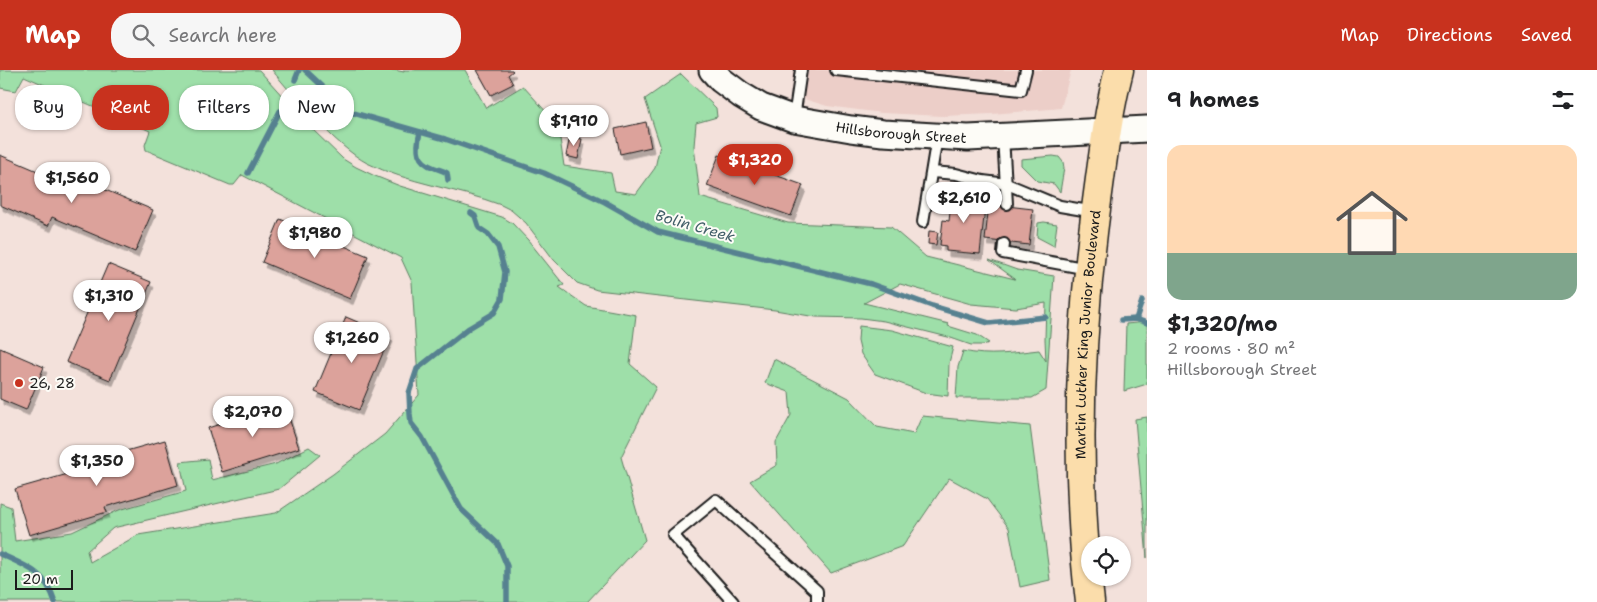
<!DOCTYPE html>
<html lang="en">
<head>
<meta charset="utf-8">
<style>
	body { margin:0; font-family:"Shantell Sans",sans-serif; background:#f6f6f6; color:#202124; height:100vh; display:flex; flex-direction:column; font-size:19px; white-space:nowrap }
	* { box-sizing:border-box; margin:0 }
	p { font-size:16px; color:#757577 }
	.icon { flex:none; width:28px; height:28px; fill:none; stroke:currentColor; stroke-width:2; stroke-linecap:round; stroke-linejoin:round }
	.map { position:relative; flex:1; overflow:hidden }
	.panel { display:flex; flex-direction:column; background:#fff; width:450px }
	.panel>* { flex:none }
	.guide { position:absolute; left:15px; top:15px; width:475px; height:45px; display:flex; gap:10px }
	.fabs { position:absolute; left:1081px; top:466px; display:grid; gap:10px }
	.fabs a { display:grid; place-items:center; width:50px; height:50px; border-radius:50%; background:#fff; box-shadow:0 1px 4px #0004; font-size:25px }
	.scale { position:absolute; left:15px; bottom:12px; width:58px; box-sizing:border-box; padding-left:5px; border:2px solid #1c1c1c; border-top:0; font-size:14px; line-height:18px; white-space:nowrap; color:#1c1c1c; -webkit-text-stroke:4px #fdfcf7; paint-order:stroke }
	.price { position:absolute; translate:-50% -42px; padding:0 11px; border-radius:18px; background:#fff; color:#222; font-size:16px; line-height:32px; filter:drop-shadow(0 1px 2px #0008) }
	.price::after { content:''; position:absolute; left:50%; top:30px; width:15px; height:11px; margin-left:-8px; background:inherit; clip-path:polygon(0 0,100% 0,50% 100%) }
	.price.current { background:#c8321e; color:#fff }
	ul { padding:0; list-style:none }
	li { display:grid; align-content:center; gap:10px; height:265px; padding:0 20px }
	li+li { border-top:1px solid #e0e0e0 }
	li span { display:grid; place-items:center; height:155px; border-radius:15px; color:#555 }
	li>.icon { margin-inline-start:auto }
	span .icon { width:90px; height:90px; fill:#fffc; stroke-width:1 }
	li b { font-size:21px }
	h2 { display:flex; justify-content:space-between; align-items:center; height:60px; padding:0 20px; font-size:21px }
	.chip { padding:0 18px; border-radius:20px; background:#fff; box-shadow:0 1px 4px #0004; font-size:18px; line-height:45px }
	.chip.current { background:#c8321e; color:#fff }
	header { display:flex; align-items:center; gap:30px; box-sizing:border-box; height:70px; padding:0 25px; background:#c8321e; color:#fff }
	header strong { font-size:24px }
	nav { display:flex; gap:28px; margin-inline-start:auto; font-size:18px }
	.search { width:350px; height:45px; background:#f6f6f6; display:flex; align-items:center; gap:12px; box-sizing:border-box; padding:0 18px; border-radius:20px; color:#757577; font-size:19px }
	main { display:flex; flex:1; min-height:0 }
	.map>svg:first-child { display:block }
	.built { fill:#eccec8 }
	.green { fill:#9edfa9; stroke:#5d7e62 }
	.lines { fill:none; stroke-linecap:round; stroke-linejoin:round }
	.stream { stroke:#568190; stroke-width:5.5 }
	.building { fill:#dca29b; stroke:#1c1c1c; filter:url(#shadow) }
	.service-casing { stroke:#1c1c1c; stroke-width:14 }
	.tertiary-casing { stroke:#1c1c1c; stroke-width:29 }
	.primary-casing { stroke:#1c1c1c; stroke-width:31 }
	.service { stroke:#fdfcf7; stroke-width:10 }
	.tertiary { stroke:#fdfcf7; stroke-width:25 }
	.primary { stroke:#fbddab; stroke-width:28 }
	.poi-dot { fill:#c8321e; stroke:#fdfcf7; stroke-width:2 }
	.labels { text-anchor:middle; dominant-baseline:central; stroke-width:4; stroke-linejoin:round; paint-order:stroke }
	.street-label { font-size:14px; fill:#1c1c1c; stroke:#fdfcf7 }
	.poi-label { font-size:14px; fill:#1c1c1c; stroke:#fdfcf7; text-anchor:start }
	.water-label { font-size:15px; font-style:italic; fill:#425f69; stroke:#fdfcf7 }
</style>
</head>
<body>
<header>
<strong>Map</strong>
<div class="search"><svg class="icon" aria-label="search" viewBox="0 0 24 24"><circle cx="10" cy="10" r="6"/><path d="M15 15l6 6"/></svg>Search here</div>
<nav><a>Map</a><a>Directions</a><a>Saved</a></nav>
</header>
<main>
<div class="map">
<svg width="1147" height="532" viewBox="0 0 1147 532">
	<defs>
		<filter id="shadow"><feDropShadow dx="3" dy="5.5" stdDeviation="0" flood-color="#0004"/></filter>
	</defs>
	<rect width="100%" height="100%" fill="#f3e1db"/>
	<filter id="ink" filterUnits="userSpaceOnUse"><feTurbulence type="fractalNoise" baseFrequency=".02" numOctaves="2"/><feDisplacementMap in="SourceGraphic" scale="10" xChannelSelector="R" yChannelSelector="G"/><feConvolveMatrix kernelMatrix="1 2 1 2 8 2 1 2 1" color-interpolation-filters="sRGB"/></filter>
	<g filter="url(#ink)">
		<path class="built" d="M793,0H1071L1061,38L992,44L942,46L882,43L827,36L791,25Z"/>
		<g class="green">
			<path d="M0,0H259L311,58L343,89L356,97L375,106L400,116L502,147L512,153L528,170L564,215L559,217L586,236L636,245L630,294L656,317L621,387L645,470L587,532H0V433L11,437L15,471L72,462L119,440L186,421L180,392L208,389L212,410L276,394L309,377L320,385L279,419L113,458L87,481L90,492L138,465L276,443L333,404L385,364L419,325L412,212L401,188L242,105L234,115H230L146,80L145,75L150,61L24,6L16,21L0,18Z"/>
			<path d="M272,0H394L404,2V0H465L486,38L523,16L558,55L564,96L611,103L615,121L636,124L655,98L660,75L645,29L681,4L716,38L717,47L696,53L694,76L700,127L788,153L891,157L926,187L1015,209L989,190L1017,200L1054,206L1046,320L1032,328H956L958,297L963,281C990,287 1012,283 1039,280L1046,291L1045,269L1046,233L1016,238L971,234L900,214L864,233L949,254L948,256L977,265L989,273L983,275H971L948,267L884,251L861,248L816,247L775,240L597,220L577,213L554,190L526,153L511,140L501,135C459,119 407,113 367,93C337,77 294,27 272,0Z"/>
			<path d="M1053,86L1059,87L1063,92L1064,98L1060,122L1054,114L1037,111L1021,95V89Z"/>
			<path d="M1044,152L1057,154L1054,176L1037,167L1038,153Z"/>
			<path d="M1147,252V314L1124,321L1126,254Z"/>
			<path d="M859,256L892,260L953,277L949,293L948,326L926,323L875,304L861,284L858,271Z"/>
			<path d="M774,289L849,328L877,357L914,364L922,346L1030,356L1050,510L1020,517L1009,458L987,429L949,408L903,476L831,503L750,411L777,395L776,372L791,345L789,322L765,313Z"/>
			<path d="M1147,347V488L1135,349Z"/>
		</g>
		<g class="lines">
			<g class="stream">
				<path d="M305,0L350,42L445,69L544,103L605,132L658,162L871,214L932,236L989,253L1046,247"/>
				<path d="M295,10L299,0"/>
				<path d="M420,62C416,79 416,92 435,98C440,100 443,100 447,103L448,110"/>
				<path d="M248,103L280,41"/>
				<path d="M471,143L475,146L479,158L488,164L498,177L505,202L502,229L494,243L469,258L417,299L409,323L410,344L411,353L422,367L461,439L498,474L507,496V532"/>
				<path d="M1136,249L1142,231"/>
				<path d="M1121,250L1136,249L1147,253"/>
				<path d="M0,484C26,496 46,502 55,532"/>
			</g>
		</g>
		<g class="building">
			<path d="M477,0H512L513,1L508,5L513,14L491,25Z"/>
			<path d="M646,52L651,77L620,84L615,59Z"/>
			<path d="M570,66L582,69L578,89L566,86Z"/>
			<path d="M0,85L61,111L65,103L153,140L135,182L52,147L48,156L0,135Z"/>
			<path d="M719,85L803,115L791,146L707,116Z"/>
			<path d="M952,123L986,127L980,184L946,181V176L940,175L943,150L949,151Z"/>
			<path d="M989,134L1033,139L1029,175L985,170Z"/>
			<path d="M280,149L368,186L350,229L262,192Z"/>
			<path d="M929,161L938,162L936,175L928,174Z"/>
			<path d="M108,194L151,212L110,310L66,292Z"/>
			<path d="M346,247L390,266L359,340L315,322Z"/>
			<path d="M0,278L44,297L26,340L0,329Z"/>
			<path d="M284,333L299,378L222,402L208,358Z"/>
			<path d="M165,370L178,415L105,437L107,442L29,465L15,419L89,398L87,392Z"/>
		</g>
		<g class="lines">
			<g class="service-casing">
				<g id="service">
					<path d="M836,0L1021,20L1026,0"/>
					<path d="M794,48L801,0"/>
					<path d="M1003,66L1007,134"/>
					<path d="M932,102L956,104L983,111L1007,114L1060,136L1095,142"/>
					<path d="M923,152L937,67"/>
					<path d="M1004,174L1003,183L1088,199"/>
					<path d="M733,532L673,465L716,430L817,521V532"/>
				</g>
			</g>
			<g class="tertiary-casing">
				<g id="tertiary">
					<path id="s1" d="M712,0L721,10L741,25L761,37L794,49L851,59L883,63L968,68L1147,59"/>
				</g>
			</g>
			<g class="primary-casing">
				<g id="primary">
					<path id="s2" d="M1090,532C1074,398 1079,265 1097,131C1103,87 1108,43 1119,0"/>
				</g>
			</g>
			<use href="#service" class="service"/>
			<use href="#tertiary" class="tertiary"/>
			<use href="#primary" class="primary"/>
		</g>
	</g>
	<circle class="poi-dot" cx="19" cy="313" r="5"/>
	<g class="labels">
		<g class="street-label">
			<text stroke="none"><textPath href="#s1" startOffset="205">Hillsborough Street</textPath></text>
			<text stroke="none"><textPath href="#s2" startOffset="268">Martin Luther King Junior Boulevard</textPath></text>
		</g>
		<g class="poi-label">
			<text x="29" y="313">26, 28</text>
		</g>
		<g class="water-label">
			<text transform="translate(695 156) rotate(16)">Bolin Creek</text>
		</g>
	</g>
</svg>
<div class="fabs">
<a><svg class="icon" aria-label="locate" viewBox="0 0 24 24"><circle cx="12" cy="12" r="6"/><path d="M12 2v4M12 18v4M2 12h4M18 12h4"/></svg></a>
</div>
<div class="scale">20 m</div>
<b class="price" style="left:574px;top:77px">$1,910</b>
<b class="price current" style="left:755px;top:116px">$1,320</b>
<b class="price" style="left:72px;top:134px">$1,560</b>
<b class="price" style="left:964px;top:154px">$2,610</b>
<b class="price" style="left:315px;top:189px">$1,980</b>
<b class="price" style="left:109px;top:252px">$1,310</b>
<b class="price" style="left:352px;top:294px">$1,260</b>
<b class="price" style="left:253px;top:368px">$2,070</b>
<b class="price" style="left:97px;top:417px">$1,350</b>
<div class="guide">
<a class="chip">Buy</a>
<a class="chip current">Rent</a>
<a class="chip">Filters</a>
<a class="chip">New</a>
</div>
</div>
<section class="panel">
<h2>9 homes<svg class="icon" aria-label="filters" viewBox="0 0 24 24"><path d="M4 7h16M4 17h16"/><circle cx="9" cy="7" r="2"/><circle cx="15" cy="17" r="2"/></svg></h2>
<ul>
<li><span style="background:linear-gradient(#ffd9b3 70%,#7fa58c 0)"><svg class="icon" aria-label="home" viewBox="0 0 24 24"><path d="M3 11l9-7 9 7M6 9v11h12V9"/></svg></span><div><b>$1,320/mo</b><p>2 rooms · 80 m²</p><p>Hillsborough Street</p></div></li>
</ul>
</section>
</main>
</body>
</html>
